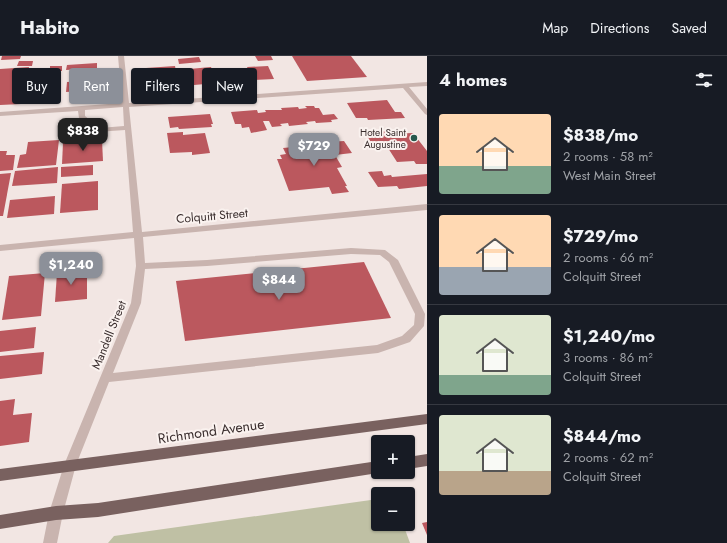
<!DOCTYPE html>
<html lang="en">
<head>
<meta charset="utf-8">
<style>
	body { margin:0; font-family:Jost,sans-serif; background:#242831; color:#f1f3f6; height:100vh; display:flex; flex-direction:column; font-size:15px; white-space:nowrap }
	* { box-sizing:border-box; margin:0 }
	p { font-size:13px; color:#9ea1a6 }
	.icon { flex:none; width:22px; height:22px; fill:none; stroke:currentColor; stroke-width:2; stroke-linecap:round; stroke-linejoin:round }
	.map { position:relative; flex:1; overflow:hidden }
	.panel { display:flex; flex-direction:column; background:#171b24; width:300px }
	.panel>* { flex:none }
	.guide { position:absolute; left:12px; top:12px; width:355px; height:36px; display:flex; gap:8px }
	.controls { position:absolute; left:371px; top:379px; display:grid; gap:8px }
	.controls a { display:grid; place-items:center; width:44px; height:44px; border-radius:4px; background:#171b24; box-shadow:0 1px 3px #0004; font-size:20px }
	.price { position:absolute; translate:-50% -34px; padding:0 9px; border-radius:8px; background:#8c9099; color:#fff; font-size:13px; line-height:26px; filter:drop-shadow(0 1px 2px #0008) }
	.price::after { content:''; position:absolute; left:50%; top:24px; width:12px; height:9px; margin-left:-6px; background:inherit; clip-path:polygon(0 0,100% 0,50% 100%) }
	.price.current { background:#222; color:#fff }
	ul { padding:0; list-style:none }
	li { display:flex; align-items:center; gap:12px; height:100px; padding:0 12px }
	li+li { border-top:1px solid #363941 }
	li span { display:grid; place-items:center; flex:none; width:112px; height:80px; border-radius:4px; color:#555 }
	li>.icon { margin-inline-start:auto }
	span .icon { width:48px; height:48px; fill:#fffc; stroke-width:1 }
	li b { font-size:17px }
	h2 { display:flex; justify-content:space-between; align-items:center; height:48px; padding:0 12px; font-size:17px }
	.tag { padding:0 14px; border-radius:4px; background:#171b24; box-shadow:0 1px 3px #0004; font-size:14px; line-height:36px }
	.tag.current { background:#8c9099; color:#fff }
	header { display:flex; align-items:center; gap:24px; box-sizing:border-box; height:56px; padding:0 20px; background:#171b24; border-bottom:1px solid #363941 }
	header strong { font-size:19px }
	nav { display:flex; gap:22px; margin-inline-start:auto; font-size:14px }
	main { display:flex; flex:1; min-height:0 }
	.map>svg:first-child { display:block }
	.green { fill:#bfc0a4 }
	.building { fill:#bb585e }
	.lines { fill:none; stroke-linecap:round; stroke-linejoin:round }
	.minor { fill:#c9b4af; fill-rule:evenodd }
	.major { fill:#79615f; fill-rule:evenodd }
	.poi-dot { fill:#26574c; stroke:#faf2ef; stroke-width:1.5 }
	.labels { text-anchor:middle; dominant-baseline:central; stroke-width:4; stroke-linejoin:round; paint-order:stroke }
	.far-poi-label { font-size:10px; fill:#392d2d; stroke:#faf2ef; text-anchor:end }
	.street-label { font-size:12px; fill:#392d2d; stroke:#faf2ef }
	.near-street-label { font-size:14px; fill:#392d2d; stroke:#faf2ef }
</style>
</head>
<body>
<header>
<strong>Habito</strong>
<nav><a>Map</a><a>Directions</a><a>Saved</a></nav>
</header>
<main>
<div class="map">
<svg width="427" height="487" viewBox="0 0 427 487">
	<rect width="100%" height="100%" fill="#f2e6e3"/>
	<path class="green" d="M378,443V468H403L410,487H108L114,480Z"/>
	<g class="building">
		<path d="M2,0H21L20,3L1,4Z"/>
		<path d="M255,0H271L273,4L258,5Z"/>
		<path d="M292,0H351L367,21L307,25Z"/>
		<path d="M199,1L201,6L179,8L178,3Z"/>
		<path d="M19,5H33L32,10H17Z"/>
		<path d="M97,7V17L82,18V13L66,14L67,9Z"/>
		<rect x="50" y="10" width="12" height="5"/>
		<path d="M175,10L179,30L149,32L146,12Z"/>
		<path d="M268,10L274,23L253,24L247,11Z"/>
		<path d="M29,11L21,48L0,49V13Z"/>
		<path d="M211,11L217,27L194,29L189,13Z"/>
		<path d="M240,14L244,25L222,26L219,15Z"/>
		<path d="M52,21L50,36L29,37L32,22Z"/>
		<path d="M96,24V34L66,36L67,26Z"/>
		<path d="M387,44L395,56H401L405,62L368,64L367,62H356L347,47Z"/>
		<path d="M305,50H314L315,52H319L323,59L334,58L338,63L331,64L332,66L316,67L315,65L306,66L308,68L289,70L288,67L280,68L282,70L272,71L269,65H263L267,74L251,77L249,71L242,72L241,68H235L231,56L257,54L258,57L266,56L265,54H282L281,52L298,51L299,53L307,52Z"/>
		<path d="M210,58L213,68H211L212,71L179,73L178,71L170,72L168,61Z"/>
		<path d="M386,75L388,78L413,77L427,95V108H416L414,105L397,106L388,92L404,91L400,86L372,88L365,77Z"/>
		<path d="M183,76V79L205,77L210,97L192,99V96L170,97L167,77Z"/>
		<path d="M59,84L56,109L17,112L20,99L26,98L28,86Z"/>
		<path d="M102,84L103,105L62,108L63,87Z"/>
		<path d="M344,85L352,97L335,99L342,111L337,112L347,130H345L349,136L332,138L329,131L289,135L277,103H282L280,99L286,98L283,92L314,89L313,87Z"/>
		<path d="M0,95H7L6,99H15L13,114L0,115Z"/>
		<path d="M93,109V119L61,121V111Z"/>
		<path d="M58,111L57,127L12,130L15,115Z"/>
		<path d="M382,115L384,120L391,119L392,121L427,118V130L399,133L397,130L378,131L368,116Z"/>
		<path d="M11,117L3,160H0V118Z"/>
		<path d="M98,125V154L60,157L62,128Z"/>
		<path d="M55,140L54,158L7,162L10,144Z"/>
		<path d="M364,206L391,262L185,285L176,225Z"/>
		<path d="M87,215V243L55,246L57,217Z"/>
		<path d="M45,217L41,260L2,264L9,220Z"/>
		<path d="M36,271L34,292L0,296V275Z"/>
		<path d="M44,296L42,318L0,323V300Z"/>
		<path d="M15,343L13,359L32,357L29,386L0,390V345Z"/>
		<path d="M427,466V479L422,467Z"/>
	</g>
	<g class="lines">
		<path class="minor" d="M118,0H124L129,47L427,26V30L409,31L427,53V59L425,58L403,32L129,51L142,176L427,148V154L143,181L145,207L207,204L351,192L385,194L398,204L425,258L424,270L410,286L378,297L109,326L76,409L63,457L57,487H43L49,457L64,409L131,247L136,210L134,182L0,195V189L133,176L125,74L96,76L79,62L78,55L0,60V56L122,47ZM123,51L124,70L100,72L85,60V54ZM351,198L380,199L389,206L415,258L414,269L402,280L377,289L113,317L141,247L145,213L207,210Z"/>
		<g class="major">
			<path d="M427,358V368L0,425V413Z"/>
			<path d="M427,398V410L408,413V401Z"/>
			<path d="M378,405V416H380L378,417L98,461L56,464L0,473V459L56,450L98,447Z"/>
		</g>
	</g>
	<circle class="poi-dot" cx="414" cy="82" r="4"/>
	<g class="labels">
		<g class="far-poi-label">
			<text x="406" y="76">Hotel Saint<tspan x="406" dy="12">Augustine</tspan></text>
		</g>
		<g class="street-label">
			<text transform="translate(212 160) rotate(-5)">Colquitt Street</text>
			<text transform="translate(109 279) rotate(-68)">Mandell Street</text>
		</g>
		<g class="near-street-label">
			<text transform="translate(211 375) rotate(-8)">Richmond Avenue</text>
		</g>
	</g>
</svg>
<div class="controls">
<a>+</a>
<a>−</a>
</div>
<b class="price current" style="left:83px;top:96px">$838</b>
<b class="price" style="left:314px;top:111px">$729</b>
<b class="price" style="left:71px;top:230px">$1,240</b>
<b class="price" style="left:279px;top:245px">$844</b>
<div class="guide">
<a class="tag">Buy</a>
<a class="tag current">Rent</a>
<a class="tag">Filters</a>
<a class="tag">New</a>
</div>
</div>
<section class="panel">
<h2>4 homes<svg class="icon" aria-label="filters" viewBox="0 0 24 24"><path d="M4 7h16M4 17h16"/><circle cx="9" cy="7" r="2"/><circle cx="15" cy="17" r="2"/></svg></h2>
<ul>
<li><span style="background:linear-gradient(#ffd9b3 65%,#7fa58c 0)"><svg class="icon" aria-label="home" viewBox="0 0 24 24"><path d="M3 11l9-7 9 7M6 9v11h12V9"/></svg></span><div><b>$838/mo</b><p>2 rooms · 58 m²</p><p>West Main Street</p></div></li>
<li><span style="background:linear-gradient(#ffd9b3 65%,#9aa5b1 0)"><svg class="icon" aria-label="home" viewBox="0 0 24 24"><path d="M3 11l9-7 9 7M6 9v11h12V9"/></svg></span><div><b>$729/mo</b><p>2 rooms · 66 m²</p><p>Colquitt Street</p></div></li>
<li><span style="background:linear-gradient(#dfe7d0 75%,#7fa58c 0)"><svg class="icon" aria-label="home" viewBox="0 0 24 24"><path d="M3 11l9-7 9 7M6 9v11h12V9"/></svg></span><div><b>$1,240/mo</b><p>3 rooms · 86 m²</p><p>Colquitt Street</p></div></li>
<li><span style="background:linear-gradient(#dfe7d0 70%,#b9a48a 0)"><svg class="icon" aria-label="home" viewBox="0 0 24 24"><path d="M3 11l9-7 9 7M6 9v11h12V9"/></svg></span><div><b>$844/mo</b><p>2 rooms · 62 m²</p><p>Colquitt Street</p></div></li>
</ul>
</section>
</main>
</body>
</html>
